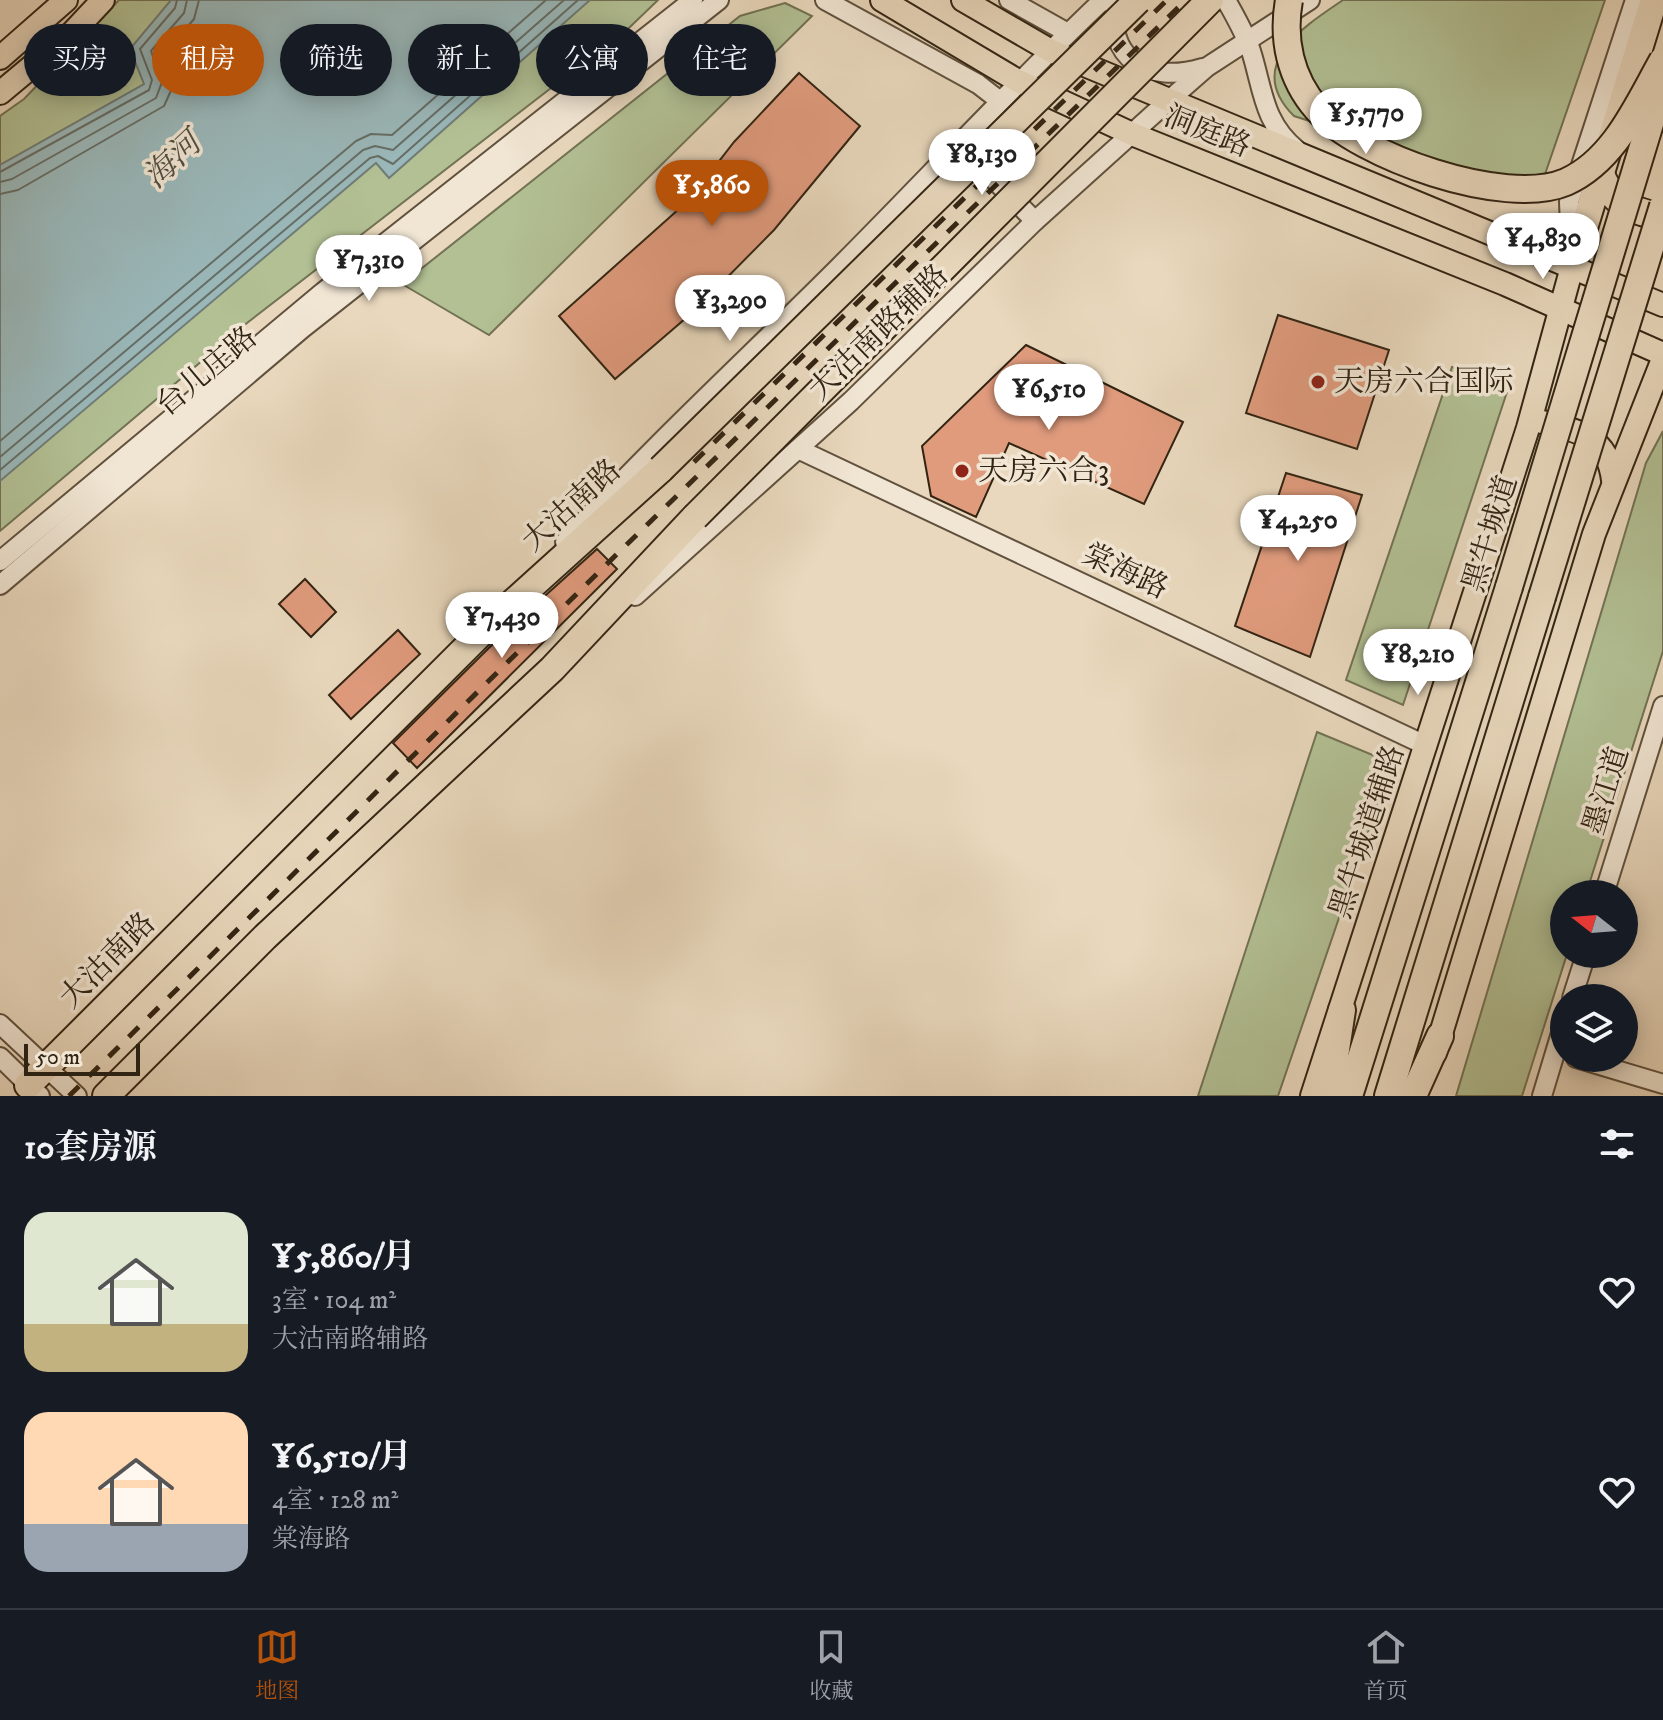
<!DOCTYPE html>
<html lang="zh">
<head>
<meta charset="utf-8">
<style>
	body { margin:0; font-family:"IM FELL DW Pica","Noto Serif SC",serif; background:#20242c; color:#f1f3f6; height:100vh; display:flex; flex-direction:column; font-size:30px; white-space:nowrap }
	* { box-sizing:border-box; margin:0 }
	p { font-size:26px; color:#9ea1a6 }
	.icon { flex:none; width:44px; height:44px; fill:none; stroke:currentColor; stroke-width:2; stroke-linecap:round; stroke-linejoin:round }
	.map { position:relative; height:1096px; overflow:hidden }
	.details { display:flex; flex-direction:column; background:#171b24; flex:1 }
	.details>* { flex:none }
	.top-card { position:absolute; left:24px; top:24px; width:800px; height:72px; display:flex; gap:16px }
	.needle { width:52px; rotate:287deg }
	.tools { position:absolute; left:1550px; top:880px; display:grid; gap:16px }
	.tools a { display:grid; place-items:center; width:88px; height:88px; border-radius:50%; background:#171b24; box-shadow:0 4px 20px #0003; font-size:40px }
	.scale { position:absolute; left:24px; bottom:20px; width:116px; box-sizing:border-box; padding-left:8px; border:4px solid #322413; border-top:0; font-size:22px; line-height:28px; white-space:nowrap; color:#322413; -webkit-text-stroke:6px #f1e6d4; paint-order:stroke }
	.price { position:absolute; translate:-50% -68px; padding:0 18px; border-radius:28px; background:#fff; color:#222; font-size:26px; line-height:52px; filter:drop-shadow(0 2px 4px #0008) }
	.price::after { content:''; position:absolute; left:50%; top:48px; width:24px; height:18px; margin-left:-12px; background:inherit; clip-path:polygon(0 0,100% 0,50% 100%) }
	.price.active { background:#b45309; color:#fff }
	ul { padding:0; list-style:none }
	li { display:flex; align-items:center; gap:24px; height:200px; padding:0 24px }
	li span { display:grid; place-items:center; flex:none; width:224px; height:160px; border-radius:24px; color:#555 }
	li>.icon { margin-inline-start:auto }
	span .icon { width:96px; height:96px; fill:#fffc; stroke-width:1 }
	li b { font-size:34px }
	h2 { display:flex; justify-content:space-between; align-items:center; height:96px; padding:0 24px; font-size:34px }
	.chip { padding:0 28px; border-radius:36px; background:#171b24; box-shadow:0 4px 20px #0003; font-size:28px; line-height:72px }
	.chip.active { background:#b45309; color:#fff }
	.menu { display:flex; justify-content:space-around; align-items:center; height:112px; border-top:2px solid #363941; background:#171b24; font-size:22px; color:#9ea1a6 }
	.menu a { display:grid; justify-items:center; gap:4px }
	.menu .active { color:#b45309 }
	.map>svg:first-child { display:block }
	.green { fill:#b2c094; stroke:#727254; stroke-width:2 }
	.water { fill:#9ab8ba; stroke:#707d77; stroke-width:2 }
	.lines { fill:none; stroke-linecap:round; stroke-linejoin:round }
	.shore { stroke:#666e66; stroke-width:2 }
	.building { fill:#e09b7d; stroke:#322413; stroke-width:2 }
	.minor-casing { stroke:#60513e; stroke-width:22 }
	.major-casing { stroke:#322413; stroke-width:26 }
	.highway-casing { stroke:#322413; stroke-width:30 }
	.minor { stroke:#f1e6d4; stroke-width:18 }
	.major { stroke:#e9d8bd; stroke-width:22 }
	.highway { stroke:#e9d8bd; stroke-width:26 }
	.rail { stroke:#322413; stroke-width:5; stroke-dasharray:14 14; stroke-linecap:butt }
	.highway-bridge-casing { stroke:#322413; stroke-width:30; stroke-linecap:butt }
	.highway-bridge { stroke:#e9d8bd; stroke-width:26 }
	.poi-dot { fill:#8f2418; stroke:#f1e6d4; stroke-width:3 }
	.labels { text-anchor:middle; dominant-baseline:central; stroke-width:7; stroke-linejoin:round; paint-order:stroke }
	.street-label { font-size:30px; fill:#322413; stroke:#f1e6d4 }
	.poi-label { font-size:30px; fill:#322413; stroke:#f1e6d4; text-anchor:start }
	.water-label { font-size:32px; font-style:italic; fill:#515045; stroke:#f1e6d4 }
</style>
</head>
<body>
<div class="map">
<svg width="1663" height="1096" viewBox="0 0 1663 1096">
	<rect width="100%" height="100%" fill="#e9d8bd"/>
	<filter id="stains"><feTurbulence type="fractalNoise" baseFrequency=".0025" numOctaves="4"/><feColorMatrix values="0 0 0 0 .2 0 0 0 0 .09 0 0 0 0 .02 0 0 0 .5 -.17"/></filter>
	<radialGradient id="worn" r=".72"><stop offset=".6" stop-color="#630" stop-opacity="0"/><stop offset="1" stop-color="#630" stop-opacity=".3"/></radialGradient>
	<g class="green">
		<path d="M119,0H658L630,27L247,323L0,531V116L24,99Z"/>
		<path d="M1343,0H1605L1544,177H1484L1294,116C1243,65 1303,27 1343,0Z"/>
		<path d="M785,3L812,16L489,335L402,284L740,16Z"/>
		<path d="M1452,367L1510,383L1403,705L1346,680Z"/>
		<path d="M1663,431V651L1586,894H1564L1567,954L1522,1096H1456L1646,463Z"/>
		<path d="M1317,732L1392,763L1278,1096H1198Z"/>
	</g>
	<path class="water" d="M171,0H590L389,178L376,163L0,481V165L144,84L130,49Z"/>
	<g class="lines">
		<g class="shore">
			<path d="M0,172L149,90L152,80L140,49L175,8L177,0"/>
			<path d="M0,182L12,179L156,98L162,82L151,51L184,13L187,0"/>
			<path d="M0,194L18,190L164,106L174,84L165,53L194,19L199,0"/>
			<path d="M0,441L356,141L371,134L392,135L546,0"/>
			<path d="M0,457L363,150L375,146L393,150L564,0"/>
			<path d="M0,470L370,158L378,156L393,164L578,0"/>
		</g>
	</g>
	<g class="building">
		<path d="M799,73L860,126L774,230L693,312L615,379L559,316L689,200L734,142Z"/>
		<path d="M1278,315L1389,350L1357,449L1246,413Z"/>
		<path d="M1026,345L1183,422L1144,504L1009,443L976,517L931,496L922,446Z"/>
		<path d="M1286,473L1362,495L1310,657L1235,626Z"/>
		<path d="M597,549L617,569L417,768L393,743L507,630Z"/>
		<path d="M305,579L336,612L311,637L279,604Z"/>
		<path d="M398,630L420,654L351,719L329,695Z"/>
	</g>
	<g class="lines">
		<g class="minor-casing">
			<g id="minor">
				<path d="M825,0L978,84L1000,101"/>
				<path d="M1009,0L1068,33"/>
				<path d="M1116,0C1105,60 1149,84 1202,68"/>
				<path d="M1226,0C1235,16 1245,33 1251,51C1263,89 1263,123 1297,150"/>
				<path d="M967,152L1035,221"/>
				<path d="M1571,251L1569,202L1635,0"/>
				<path d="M798,449L1427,746"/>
				<path d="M565,542C652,446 747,359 839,267C927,179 1012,86 1103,0"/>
				<path d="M0,561L323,292L693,0"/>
				<path d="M0,585L303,328L719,0"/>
				<path d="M635,596L851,401L1035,221L1168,101L1207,67L1310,0"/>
				<path d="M1604,894L1663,706"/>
				<path d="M1572,998L1586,954"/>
				<path d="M0,1024L77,1096"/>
				<path d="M0,1057L40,1096"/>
				<path d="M1576,1058L1663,1084"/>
				<path d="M1542,1096L1564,1023"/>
			</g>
		</g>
		<g class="major-casing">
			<g id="major">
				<path d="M882,0L1018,81L1132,134L1505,284L1663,354"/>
				<path d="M963,0L1051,51L1663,305"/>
				<path d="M0,58L66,0"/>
				<path d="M0,93L73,32L103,0"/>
				<path d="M1542,422C1581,431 1608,438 1613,480"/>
				<path d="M1435,1053L1594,534L1663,359"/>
				<path d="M1312,1096L1528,428L1572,267"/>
			</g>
		</g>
		<g class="highway-casing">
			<g id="highway">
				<path d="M1600,172C1613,206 1630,209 1663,218"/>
				<path d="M1572,267L1654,0"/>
				<path d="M28,1085L496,618L661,469"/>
				<path d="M106,1096L265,937L552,669L695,517"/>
				<path d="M1329,1096L1342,1010"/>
				<path d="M1349,1096L1509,587"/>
				<path d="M1388,1096L1542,597"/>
				<path d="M1413,1096L1440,1036"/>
			</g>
		</g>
		<use href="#minor" class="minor"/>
		<use href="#major" class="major"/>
		<use href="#highway" class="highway"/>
		<g class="rail">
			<path d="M694,462L1167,0"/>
			<path d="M69,1096L614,557L1186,0"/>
		</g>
		<g class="highway-bridge-casing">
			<g id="highway-bridge">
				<path d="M1289,0C1282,39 1290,78 1317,109C1358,156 1505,208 1566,182C1615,160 1638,104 1663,60"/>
				<path d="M661,469L1138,0"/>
				<path d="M695,517L1210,0"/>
				<path d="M1509,587L1662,84"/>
				<path d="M1542,597L1663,206"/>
			</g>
		</g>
		<use href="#highway-bridge" class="highway-bridge"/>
	</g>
	<g class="poi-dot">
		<circle cx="1318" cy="382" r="8"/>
		<circle cx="962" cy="471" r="8"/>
	</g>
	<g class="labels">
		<g class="street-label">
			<text transform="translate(1207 132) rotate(22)">洞庭路</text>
			<text transform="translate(879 333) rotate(-44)">大沽南路辅路</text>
			<text transform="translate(207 372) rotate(-40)">台儿庄路</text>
			<text transform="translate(572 506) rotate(-42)">大沽南路</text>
			<text transform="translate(1491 534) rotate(-73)">黑牛城道</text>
			<text transform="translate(1125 572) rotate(25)">棠海路</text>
			<text transform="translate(1607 791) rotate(-73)">墨江道</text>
			<text transform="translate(1368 832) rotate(-72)">黑牛城道辅路</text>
			<text transform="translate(108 961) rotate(-45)">大沽南路</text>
		</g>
		<g class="poi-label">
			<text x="1334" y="382">天房六合国际</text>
			<text x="978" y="471">天房六合3</text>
		</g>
		<g class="water-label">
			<text transform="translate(173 161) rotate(-43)">海河</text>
		</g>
	</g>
	<rect width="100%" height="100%" filter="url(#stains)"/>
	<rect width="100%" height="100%" fill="url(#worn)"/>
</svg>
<div class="tools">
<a><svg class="needle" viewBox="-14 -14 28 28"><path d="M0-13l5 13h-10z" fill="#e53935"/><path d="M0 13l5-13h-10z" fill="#9ea1a6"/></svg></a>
<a><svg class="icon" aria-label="layers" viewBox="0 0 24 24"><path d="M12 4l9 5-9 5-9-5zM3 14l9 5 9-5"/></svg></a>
</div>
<div class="scale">50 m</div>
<b class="price" style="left:1366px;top:156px">¥5,770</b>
<b class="price" style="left:982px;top:197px">¥8,130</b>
<b class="price active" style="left:712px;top:228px">¥5,860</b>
<b class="price" style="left:1543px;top:281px">¥4,830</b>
<b class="price" style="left:369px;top:303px">¥7,310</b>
<b class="price" style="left:730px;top:343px">¥3,290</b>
<b class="price" style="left:1049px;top:432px">¥6,510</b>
<b class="price" style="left:1298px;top:563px">¥4,250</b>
<b class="price" style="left:502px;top:660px">¥7,430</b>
<b class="price" style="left:1418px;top:697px">¥8,210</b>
<div class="top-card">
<a class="chip">买房</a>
<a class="chip active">租房</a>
<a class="chip">筛选</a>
<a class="chip">新上</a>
<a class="chip">公寓</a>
<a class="chip">住宅</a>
</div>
</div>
<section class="details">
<h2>10套房源<svg class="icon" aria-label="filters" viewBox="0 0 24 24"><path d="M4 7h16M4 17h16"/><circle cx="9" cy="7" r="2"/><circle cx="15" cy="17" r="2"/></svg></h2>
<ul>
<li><span style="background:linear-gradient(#dfe7d0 70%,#c2b280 0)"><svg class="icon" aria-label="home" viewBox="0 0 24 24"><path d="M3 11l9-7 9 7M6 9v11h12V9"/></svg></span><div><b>¥5,860/月</b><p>3室 · 104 m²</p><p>大沽南路辅路</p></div><svg class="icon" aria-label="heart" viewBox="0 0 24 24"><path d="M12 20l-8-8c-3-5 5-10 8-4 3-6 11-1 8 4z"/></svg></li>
<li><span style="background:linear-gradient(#ffd9b3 70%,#9aa5b1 0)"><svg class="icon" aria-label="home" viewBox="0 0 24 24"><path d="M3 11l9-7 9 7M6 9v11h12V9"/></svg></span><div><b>¥6,510/月</b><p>4室 · 128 m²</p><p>棠海路</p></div><svg class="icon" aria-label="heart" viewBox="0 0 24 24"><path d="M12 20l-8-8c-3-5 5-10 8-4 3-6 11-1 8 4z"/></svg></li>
</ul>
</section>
<nav class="menu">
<a class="active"><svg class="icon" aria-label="map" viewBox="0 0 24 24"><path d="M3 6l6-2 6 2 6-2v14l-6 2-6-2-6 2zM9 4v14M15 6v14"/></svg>地图</a>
<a><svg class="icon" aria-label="saved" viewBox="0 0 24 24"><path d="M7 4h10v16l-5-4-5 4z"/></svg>收藏</a>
<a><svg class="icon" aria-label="home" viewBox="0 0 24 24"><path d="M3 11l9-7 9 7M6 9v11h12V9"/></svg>首页</a>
</nav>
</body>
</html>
